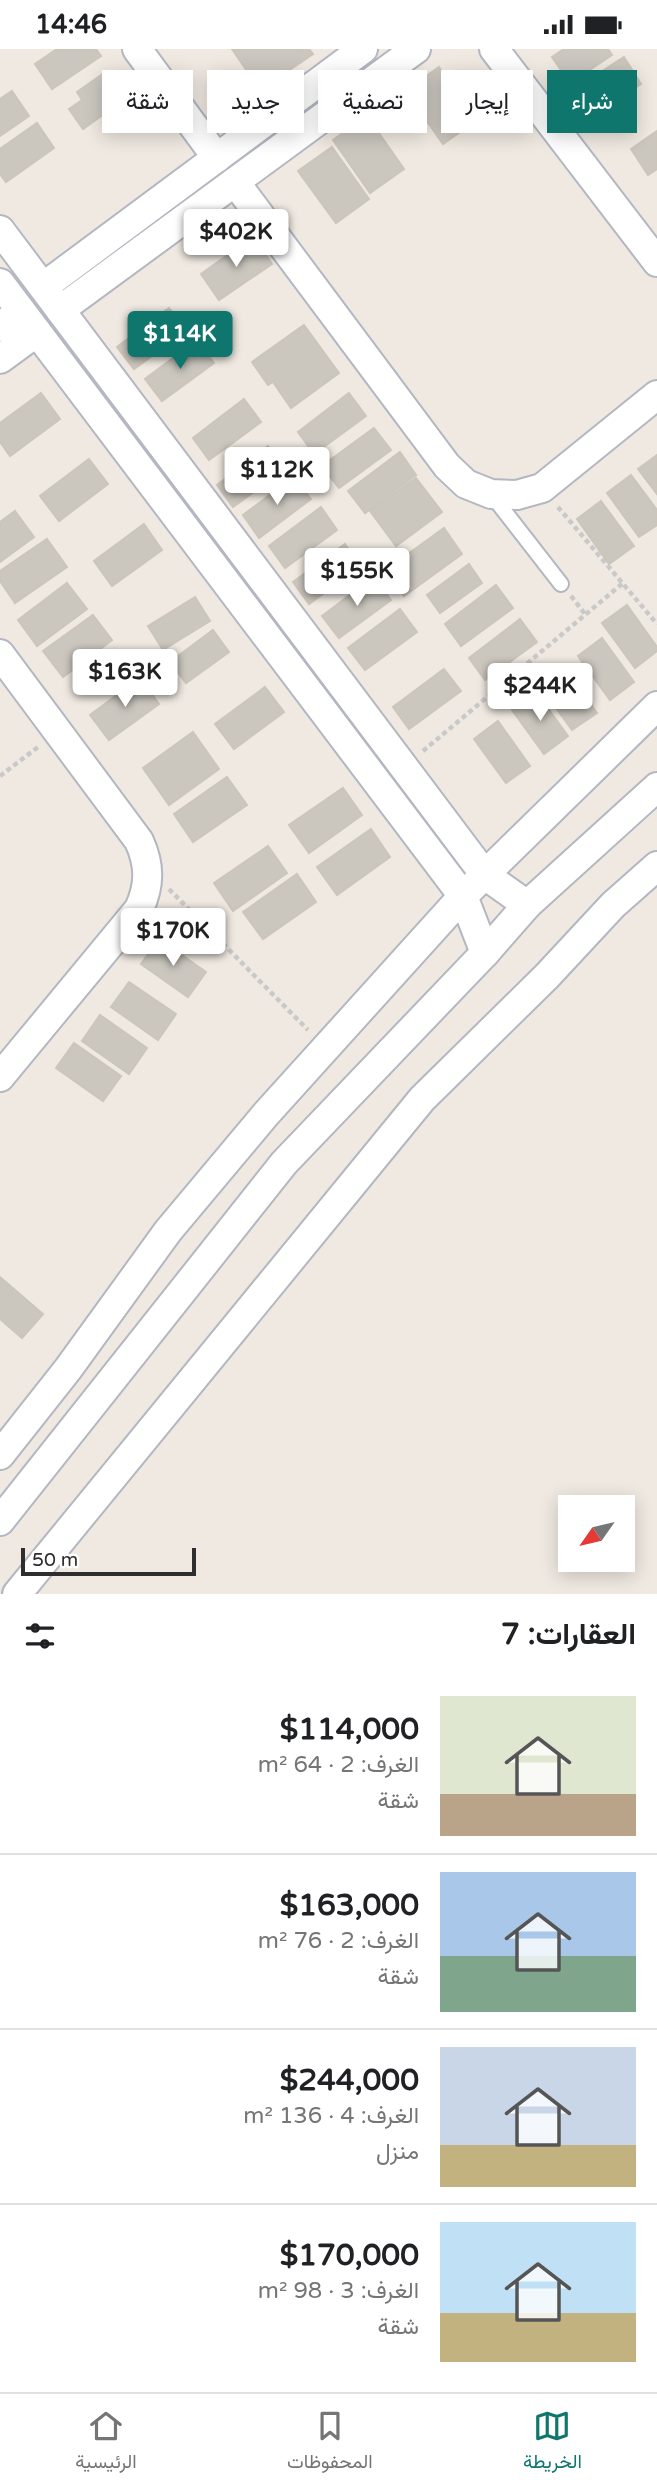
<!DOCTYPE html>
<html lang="ar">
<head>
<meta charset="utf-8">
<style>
	body { margin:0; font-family:"Varela Round",Vazirmatn,sans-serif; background:#f2f2f2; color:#202124; direction:rtl; height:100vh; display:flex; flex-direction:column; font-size:26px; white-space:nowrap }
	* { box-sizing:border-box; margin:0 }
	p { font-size:23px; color:#757577 }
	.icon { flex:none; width:38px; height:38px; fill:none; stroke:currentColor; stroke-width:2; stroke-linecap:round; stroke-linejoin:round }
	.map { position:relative; height:1545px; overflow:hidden; direction:ltr }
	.details { display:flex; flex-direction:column; background:#fff; flex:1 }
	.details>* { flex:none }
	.banner { position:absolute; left:21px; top:21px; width:616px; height:63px; direction:rtl; display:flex; gap:14px }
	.needle { width:46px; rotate:236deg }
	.buttons { position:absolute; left:558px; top:1446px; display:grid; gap:14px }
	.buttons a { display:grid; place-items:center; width:77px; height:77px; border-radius:0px; background:#fff; box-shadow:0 4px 18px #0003; font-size:35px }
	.scale { position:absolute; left:21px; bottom:18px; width:175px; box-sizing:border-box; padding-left:7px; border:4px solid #2e2e2e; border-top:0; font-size:19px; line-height:24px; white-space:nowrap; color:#2e2e2e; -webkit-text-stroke:5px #fff; paint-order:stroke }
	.price { position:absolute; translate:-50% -60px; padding:0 16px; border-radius:7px; background:#fff; color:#222; font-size:23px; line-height:46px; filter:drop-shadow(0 2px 4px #0008) }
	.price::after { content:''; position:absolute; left:50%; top:42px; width:21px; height:16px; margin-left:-10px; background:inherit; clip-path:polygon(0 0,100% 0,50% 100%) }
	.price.on { background:#0f766e; color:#fff }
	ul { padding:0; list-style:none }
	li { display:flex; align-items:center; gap:21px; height:175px; padding:0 21px }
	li+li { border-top:2px solid #e0e0e0 }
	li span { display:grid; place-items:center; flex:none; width:196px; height:140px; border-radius:0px; color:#555 }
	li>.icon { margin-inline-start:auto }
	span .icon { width:84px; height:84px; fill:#fffc; stroke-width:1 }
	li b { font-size:30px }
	h2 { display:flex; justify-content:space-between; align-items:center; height:84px; padding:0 21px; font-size:30px }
	.chip { padding:0 24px; border-radius:0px; background:#fff; box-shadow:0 4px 18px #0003; font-size:24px; line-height:63px }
	.chip.on { background:#0f766e; color:#fff }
	.status { display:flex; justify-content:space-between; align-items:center; height:49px; padding:0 35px; background:#fff; direction:ltr }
	.status svg { height:19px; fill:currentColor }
	.tab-bar { display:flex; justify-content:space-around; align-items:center; height:98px; border-top:2px solid #e0e0e0; background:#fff; font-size:19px; color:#757577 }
	.tab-bar a { display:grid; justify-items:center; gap:4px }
	.tab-bar .on { color:#0f766e }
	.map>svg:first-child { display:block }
	.building { fill:#cbc7bf; stroke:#cbc5ba; stroke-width:2 }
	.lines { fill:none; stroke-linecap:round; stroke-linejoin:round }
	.lane-casing { stroke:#b4b7c1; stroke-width:18 }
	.street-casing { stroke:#b4b7c1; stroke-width:32 }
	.path { stroke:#c9c9c9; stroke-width:4.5; stroke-dasharray:5 3.5; stroke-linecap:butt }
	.lane { stroke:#fff; stroke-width:14 }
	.street { stroke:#fff; stroke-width:28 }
</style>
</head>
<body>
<div class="status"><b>14:46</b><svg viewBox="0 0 49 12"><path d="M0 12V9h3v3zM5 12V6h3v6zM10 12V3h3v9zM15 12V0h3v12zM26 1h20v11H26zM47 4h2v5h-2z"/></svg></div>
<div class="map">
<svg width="657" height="1545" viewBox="0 0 657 1545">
	<rect width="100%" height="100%" fill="#efe9e1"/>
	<g class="building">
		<path d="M57,0H96L101,7L52,40L35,15Z"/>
		<path d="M232,0H309L313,5L260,41Z"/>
		<path d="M564,0H608L612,6L570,34L552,8Z"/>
		<path d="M624,8L641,35L599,63L581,36Z"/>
		<path d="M439,18L477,71L443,95L406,42Z"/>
		<path d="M107,22L126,49L83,80L69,60L82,51L77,43Z"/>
		<path d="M12,42L29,67L0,87V50Z"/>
		<path d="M367,67L404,120L370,144L333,91Z"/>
		<path d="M37,74L54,99L6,133L0,125V100Z"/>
		<path d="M657,82V120L648,126L631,100Z"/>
		<path d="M332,98L369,150L336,174L298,122Z"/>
		<path d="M253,188L272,215L219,251L201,225Z"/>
		<path d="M169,259L186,282L134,320L117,298Z"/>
		<path d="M304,276L339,324L291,359L273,333L268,336L252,313Z"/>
		<path d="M197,291L214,314L162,352L145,330Z"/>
		<path d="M41,344L60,370L10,407L0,393V374Z"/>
		<path d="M349,344L366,367L314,405L298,383Z"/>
		<path d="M244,350L261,373L209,411L193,389Z"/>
		<path d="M374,379L391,401L339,439L322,417Z"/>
		<path d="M268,397L285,420L233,458L217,436Z"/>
		<path d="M400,403L416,426L365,464L348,442Z"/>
		<path d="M657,406V445L638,420Z"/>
		<path d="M89,410L108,435L59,472L40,447Z"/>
		<path d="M631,426L657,461V476L639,488L607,444Z"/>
		<path d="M294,428L311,450L259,489L243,466Z"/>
		<path d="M416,429L442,463L396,497L370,462Z"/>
		<path d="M601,452L634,497L609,515L577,470Z"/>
		<path d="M321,458L337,481L285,519L269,497Z"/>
		<path d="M15,462L34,488L0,513V473Z"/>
		<path d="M144,475L162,501L112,537L94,512Z"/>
		<path d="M444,479L462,505L404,547L386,521Z"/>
		<path d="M47,490L67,518L15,554L0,532V522Z"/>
		<path d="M345,495L361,517L309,555L293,533Z"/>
		<path d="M469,515L482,534L440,564L427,546Z"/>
		<path d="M374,528L391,551L339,589L322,567Z"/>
		<path d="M67,534L87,560L37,597L18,571Z"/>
		<path d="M496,536L513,559L461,597L445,575Z"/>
		<path d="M195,548L210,572L163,601L148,577Z"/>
		<path d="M627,556L657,598V602L635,619L602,574Z"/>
		<path d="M400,560L417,583L365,621L348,599Z"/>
		<path d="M93,566L112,591L63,628L43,602Z"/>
		<path d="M520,570L537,593L485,631L469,609Z"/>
		<path d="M213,581L229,603L186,634L170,613Z"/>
		<path d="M602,589L634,633L610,651L578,607Z"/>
		<path d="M565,619L597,664L572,681L540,637Z"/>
		<path d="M444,620L461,642L409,680L393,658Z"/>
		<path d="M140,629L159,655L109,691L90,666Z"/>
		<path d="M265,638L284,663L234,700L215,675Z"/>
		<path d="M536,643L568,687L544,705L512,661Z"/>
		<path d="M498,672L530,717L506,734L474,690Z"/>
		<path d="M193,683L219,720L169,756L143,719Z"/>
		<path d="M227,728L247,756L193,793L174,765Z"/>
		<path d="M343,739L362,766L309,804L289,776Z"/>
		<path d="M371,780L390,808L337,846L317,818Z"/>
		<path d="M268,797L287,824L233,862L214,834Z"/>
		<path d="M297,825L316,853L263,890L243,863Z"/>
		<path d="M159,890L206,923L188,948L141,915Z"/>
		<path d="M129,933L176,965L158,991L111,958Z"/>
		<path d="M100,966L147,999L129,1025L82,992Z"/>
		<path d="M74,994L121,1027L103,1052L56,1019Z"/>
		<path d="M0,1228L43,1265L22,1289L0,1270Z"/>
	</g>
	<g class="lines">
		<g class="lane-casing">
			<path id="lane" d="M491,445L561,535"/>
		</g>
		<g class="street-casing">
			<g id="street">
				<path d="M137,0L217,109"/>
				<path d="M494,0L657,213"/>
				<path d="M235,133L447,417L466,435L491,445L517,446L542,439L657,346"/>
				<path d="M0,181L485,826L527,856"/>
				<path d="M0,234L463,847L485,904"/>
				<path d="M43,238L363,0"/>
				<path d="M60,261L416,0"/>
				<path d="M0,278L21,262"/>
				<path d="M0,310L37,283"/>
				<path d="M0,605L139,792C150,816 150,836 139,860L0,1028"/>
				<path d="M0,1406L68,1320L168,1182L266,1065L463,847L657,657"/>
				<path d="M0,1472L284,1114L485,904L527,856L657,738"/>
				<path d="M17,1545L422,1050L547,927L613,856L657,817"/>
			</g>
		</g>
		<g class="path">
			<path d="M558,458L657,575"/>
			<path d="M571,547L585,565"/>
			<path d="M423,702L623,534"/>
			<path d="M0,727L38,698"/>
			<path d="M169,840L308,981"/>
		</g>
		<use href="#lane" class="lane"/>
		<use href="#street" class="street"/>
	</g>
</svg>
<div class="buttons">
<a><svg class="needle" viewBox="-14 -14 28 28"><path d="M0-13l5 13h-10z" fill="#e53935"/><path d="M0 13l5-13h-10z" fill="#757577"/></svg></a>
</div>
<div class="scale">50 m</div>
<b class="price" style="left:236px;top:220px">$402K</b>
<b class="price on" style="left:180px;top:322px">$114K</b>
<b class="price" style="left:277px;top:458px">$112K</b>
<b class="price" style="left:357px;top:559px">$155K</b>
<b class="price" style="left:125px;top:660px">$163K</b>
<b class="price" style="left:540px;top:674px">$244K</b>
<b class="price" style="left:173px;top:919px">$170K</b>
<div class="banner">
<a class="chip on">شراء</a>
<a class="chip">إيجار</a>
<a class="chip">تصفية</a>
<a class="chip">جديد</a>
<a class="chip">شقة</a>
</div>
</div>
<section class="details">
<h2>العقارات: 7<svg class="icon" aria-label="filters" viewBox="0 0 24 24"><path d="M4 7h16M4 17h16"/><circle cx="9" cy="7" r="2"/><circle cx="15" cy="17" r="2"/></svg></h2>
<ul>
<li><span style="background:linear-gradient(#dfe7d0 70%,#b9a48a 0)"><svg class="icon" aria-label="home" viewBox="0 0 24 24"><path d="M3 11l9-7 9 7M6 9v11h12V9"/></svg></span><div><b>$114,000</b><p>الغرف: 2 · 64 m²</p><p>شقة</p></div></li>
<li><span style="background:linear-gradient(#a9c7e8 60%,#7fa58c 0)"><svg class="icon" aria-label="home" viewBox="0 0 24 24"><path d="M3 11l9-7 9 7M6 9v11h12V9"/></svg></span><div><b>$163,000</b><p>الغرف: 2 · 76 m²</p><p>شقة</p></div></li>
<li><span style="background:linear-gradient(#c9d6e8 70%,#c2b280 0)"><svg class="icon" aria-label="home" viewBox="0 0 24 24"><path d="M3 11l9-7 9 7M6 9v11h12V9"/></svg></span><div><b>$244,000</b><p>الغرف: 4 · 136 m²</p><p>منزل</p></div></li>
<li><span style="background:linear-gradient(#bfe0f5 65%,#c2b280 0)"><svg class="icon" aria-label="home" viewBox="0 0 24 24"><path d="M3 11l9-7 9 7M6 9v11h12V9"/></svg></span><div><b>$170,000</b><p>الغرف: 3 · 98 m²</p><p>شقة</p></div></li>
</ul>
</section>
<nav class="tab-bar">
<a class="on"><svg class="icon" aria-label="map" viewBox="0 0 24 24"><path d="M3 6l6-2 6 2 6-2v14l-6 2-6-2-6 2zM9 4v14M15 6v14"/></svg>الخريطة</a>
<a><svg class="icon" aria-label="saved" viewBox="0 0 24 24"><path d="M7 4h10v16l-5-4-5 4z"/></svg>المحفوظات</a>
<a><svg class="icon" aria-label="home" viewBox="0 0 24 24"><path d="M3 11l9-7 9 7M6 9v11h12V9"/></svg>الرئيسية</a>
</nav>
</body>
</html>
